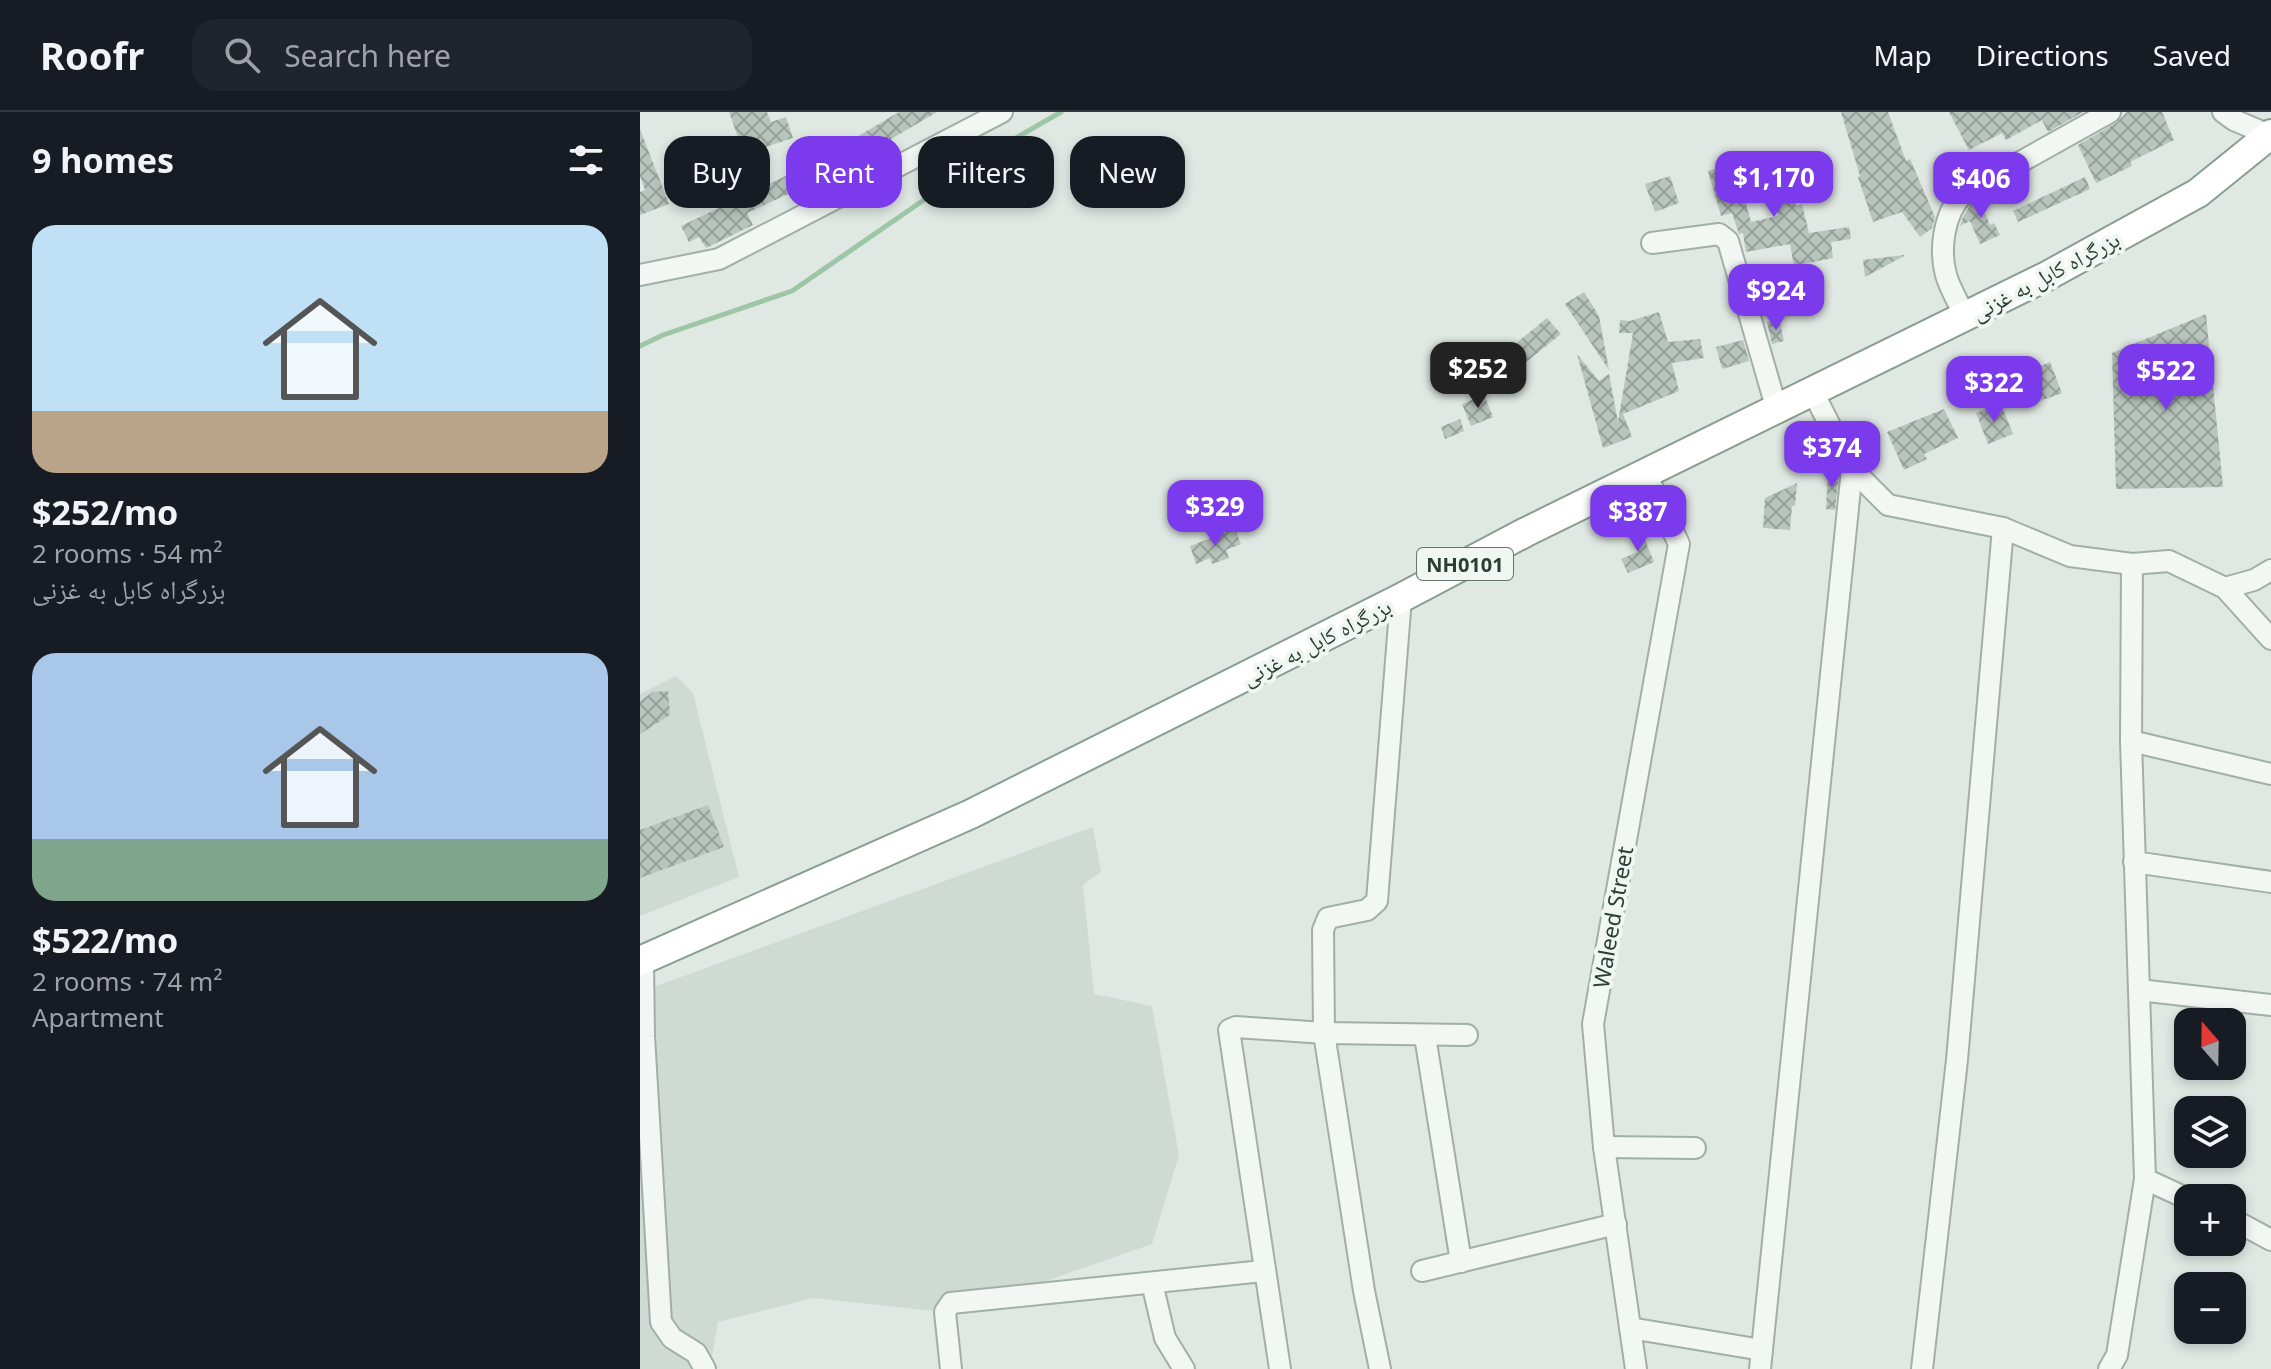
<!DOCTYPE html>
<html lang="en">
<head>
<meta charset="utf-8">
<style>
	body { margin:0; font-family:"Noto Sans","Noto Naskh Arabic",sans-serif; background:#20242c; color:#f1f3f6; height:100vh; display:flex; flex-direction:column; font-size:30px; white-space:nowrap }
	* { box-sizing:border-box; margin:0 }
	p { font-size:26px; color:#9ea1a6 }
	.icon { flex:none; width:44px; height:44px; fill:none; stroke:currentColor; stroke-width:2; stroke-linecap:round; stroke-linejoin:round }
	.map { position:relative; flex:1; overflow:hidden }
	.sheet { display:flex; flex-direction:column; background:#171b24; width:640px }
	.sheet>* { flex:none }
	.hud { position:absolute; left:24px; top:24px; width:760px; height:72px; display:flex; gap:16px }
	.needle { width:52px; rotate:340deg }
	.controls { position:absolute; left:1534px; top:896px; display:grid; gap:16px }
	.controls a { display:grid; place-items:center; width:72px; height:72px; border-radius:16px; background:#171b24; box-shadow:0 4px 12px #0003; font-size:40px }
	.price { position:absolute; translate:-50% -68px; padding:0 18px; border-radius:16px; background:#7c3aed; color:#fff; font-size:26px; line-height:52px; filter:drop-shadow(0 2px 4px #0008) }
	.price::after { content:''; position:absolute; left:50%; top:48px; width:24px; height:18px; margin-left:-12px; background:inherit; clip-path:polygon(0 0,100% 0,50% 100%) }
	.price.current { background:#222; color:#fff }
	ul { padding:0; list-style:none }
	li { display:grid; align-content:center; gap:16px; height:424px; padding:0 32px }
	li span { display:grid; place-items:center; height:248px; border-radius:24px; color:#555 }
	li>.icon { margin-inline-start:auto }
	span .icon { width:144px; height:144px; fill:#fffc; stroke-width:1 }
	li b { font-size:34px }
	h2 { display:flex; justify-content:space-between; align-items:center; height:96px; padding:0 32px; font-size:34px }
	.pill { padding:0 28px; border-radius:24px; background:#171b24; box-shadow:0 4px 12px #0003; font-size:28px; line-height:72px }
	.pill.current { background:#7c3aed; color:#fff }
	header { display:flex; align-items:center; gap:48px; box-sizing:border-box; height:112px; padding:0 40px; background:#171b24; border-bottom:2px solid #363941 }
	header strong { font-size:38px }
	nav { display:flex; gap:44px; margin-inline-start:auto; font-size:28px }
	.search { width:560px; height:72px; background:#20242c; display:flex; align-items:center; gap:20px; box-sizing:border-box; padding:0 28px; border-radius:24px; color:#9ea1a6; font-size:30px }
	main { display:flex; flex:1; min-height:0 }
	.map>svg:first-child { display:block }
	.built { fill:#cedad2 }
	.lines { fill:none; stroke-linecap:round; stroke-linejoin:round }
	.stream { stroke:#9dc6a6; stroke-width:5 }
	.building { fill:url(#building-cross-hatch) }
	.minor-casing { stroke:#a2afa6; stroke-width:24 }
	.highway-casing { stroke:#889e8f; stroke-width:32 }
	.minor { stroke:#f3f7f4; stroke-width:20 }
	.highway { stroke:#fff; stroke-width:28 }
	.labels { text-anchor:middle; dominant-baseline:central; stroke-width:8; stroke-linejoin:round; paint-order:stroke }
	.shield { fill:#f0f6f1; stroke:#65766b; stroke-width:2 }
	.shield-label { font-size:20px; font-weight:bold; fill:#2a3f31 }
	.street-label { font-size:22px; fill:#2a3f31; stroke:#f0f6f1 }
</style>
</head>
<body>
<header>
<strong>Roofr</strong>
<div class="search"><svg class="icon" aria-label="search" viewBox="0 0 24 24"><circle cx="10" cy="10" r="6"/><path d="M15 15l6 6"/></svg>Search here</div>
<nav><a>Map</a><a>Directions</a><a>Saved</a></nav>
</header>
<main>
<section class="sheet">
<h2>9 homes<svg class="icon" aria-label="filters" viewBox="0 0 24 24"><path d="M4 7h16M4 17h16"/><circle cx="9" cy="7" r="2"/><circle cx="15" cy="17" r="2"/></svg></h2>
<ul>
<li><span style="background:linear-gradient(#bfe0f5 75%,#b9a48a 0)"><svg class="icon" aria-label="home" viewBox="0 0 24 24"><path d="M3 11l9-7 9 7M6 9v11h12V9"/></svg></span><div><b>$252/mo</b><p>2 rooms · 54 m²</p><p>بزرگراه کابل به غزنی</p></div></li>
<li><span style="background:linear-gradient(#a9c7e8 75%,#7fa58c 0)"><svg class="icon" aria-label="home" viewBox="0 0 24 24"><path d="M3 11l9-7 9 7M6 9v11h12V9"/></svg></span><div><b>$522/mo</b><p>2 rooms · 74 m²</p><p>Apartment</p></div></li>
</ul>
</section>
<div class="map">
<svg width="1631" height="1257" viewBox="0 0 1631 1257">
	<defs>
		<pattern id="building-cross-hatch" width="8" height="8" patternUnits="userSpaceOnUse" patternTransform="scale(2)"><rect width="8" height="8" fill="#b8c5bc"/><path d="M0 0l8 8M0 8l8-8" fill="none" stroke="#96a199"/></pattern>
	</defs>
	<rect width="100%" height="100%" fill="#e0e8e3"/>
	<g class="built">
		<path d="M36,564L53,581L99,765L0,804V582Z"/>
		<path d="M453,715L461,760L443,773L454,882L512,894L539,1043L512,1132L314,1201L173,1186L78,1210L70,1257H0V880Z"/>
	</g>
	<g class="lines">
		<path class="stream" d="M0,234L23,223L152,179L362,34L421,0"/>
	</g>
	<g class="building">
		<path d="M89,0H127L131,10L146,5L153,26L104,42Z"/>
		<path d="M259,0H297L192,62L107,101L113,113L66,136L59,125L49,130L41,114L158,58L153,47L172,37L178,48Z"/>
		<path d="M1201,0H1248L1266,49L1270,47L1295,105L1292,116L1280,125L1262,100L1233,110L1218,65L1220,64Z"/>
		<path d="M1309,0H1443L1408,20L1402,8L1366,28L1362,21L1329,38Z"/>
		<path d="M1487,0H1522L1534,28L1490,50L1492,54L1456,71L1438,33L1476,11Z"/>
		<path d="M0,17L29,92L0,103V80L5,78L0,64Z"/>
		<path d="M1095,52L1111,110L1138,104L1127,61L1145,56L1156,94L1162,92L1169,121L1209,115L1211,127L1191,130L1193,146L1154,154L1150,132L1106,140L1103,121L1099,122L1092,101L1081,104L1068,59Z"/>
		<path d="M1030,64L1039,91L1015,100L1005,72Z"/>
		<path d="M1445,65L1450,77L1378,110L1373,99Z"/>
		<path d="M1373,69L1341,92L1350,113L1354,111L1360,123L1340,132L1330,109L1320,114L1323,105L1331,92Z"/>
		<path d="M1264,143V144L1225,165L1223,148Z"/>
		<path d="M944,180L959,204L969,258L925,192Z"/>
		<path d="M1019,200L1028,230L1060,227L1064,246L1032,251L1039,279L983,302L992,325L963,336L937,242L959,269L969,262L978,310L993,221H979L980,208L990,209Z"/>
		<path d="M1566,202L1583,375L1476,377L1472,241Z"/>
		<path d="M907,206L921,222L865,267L856,257L864,241Z"/>
		<path d="M1139,207L1144,229L1132,232L1127,210Z"/>
		<path d="M1103,228L1109,249L1082,257L1076,235Z"/>
		<path d="M1410,250L1422,281L1389,293L1386,286L1366,294L1357,272Z"/>
		<path d="M844,283L853,305L831,314L822,292Z"/>
		<path d="M1361,292L1373,322L1348,332L1336,301Z"/>
		<path d="M1304,297L1318,326L1284,342L1287,347L1264,358L1247,320Z"/>
		<path d="M820,307L824,319L805,327L801,315Z"/>
		<path d="M1188,358L1199,359L1195,398L1186,397Z"/>
		<path d="M1157,371L1155,394H1152L1150,418L1123,416L1125,386Z"/>
		<path d="M1000,416L1014,450L988,461L981,447L997,440L989,421Z"/>
		<path d="M595,417L601,432L586,438L589,446L572,452L570,446L556,452L550,434Z"/>
		<path d="M28,579L30,603L0,622V589L13,580Z"/>
		<path d="M68,693L84,735L0,766V718Z"/>
	</g>
	<g class="lines">
		<g class="minor-casing">
			<g id="minor">
				<path d="M1583,0L1594,8L1629,23"/>
				<path d="M1012,131L1079,122L1088,129L1137,298"/>
				<path d="M0,163L79,147L362,0"/>
				<path d="M1325,205C1319,191 1310,177 1306,163C1299,137 1304,101 1323,82L1470,0"/>
				<path d="M1173,280L1212,357L1248,393L1363,416L1430,444L1492,452L1529,449L1585,476L1631,527"/>
				<path d="M1585,476L1614,468L1631,458"/>
				<path d="M1491,629L1631,662"/>
				<path d="M1494,750L1631,770"/>
				<path d="M3,849L4,924L21,1210L32,1226L56,1241L65,1257"/>
				<path d="M1499,878L1631,893"/>
				<path d="M785,924L821,1150"/>
				<path d="M964,1035L1055,1036"/>
				<path d="M1505,1067L1548,1087"/>
				<path d="M1592,1107L1631,1128"/>
				<path d="M782,1159L976,1112"/>
				<path d="M512,1171L525,1226L544,1257"/>
				<path d="M990,1216L1122,1238"/>
				<path d="M311,1257L305,1200L311,1191L623,1159"/>
				<path d="M640,1257L589,918L596,915L684,921L827,923"/>
				<path d="M740,1257L724,1179L684,921L683,818L688,806L727,798L737,789L761,486"/>
				<path d="M996,1257L964,1035L953,912L1039,432L1006,362"/>
				<path d="M1120,1257L1212,357"/>
				<path d="M1282,1257L1317,948L1363,416"/>
				<path d="M1469,1257L1477,1243L1505,1067L1491,629L1492,452"/>
			</g>
		</g>
		<g class="highway-casing">
			<path id="highway" d="M0,849L331,702L761,486L886,420L1407,164L1558,81L1631,22"/>
		</g>
		<use href="#minor" class="minor"/>
		<use href="#highway" class="highway"/>
	</g>
	<g class="labels">
		<rect class="shield" x="777" y="436" width="96" height="32" rx="6"/>
		<g class="shield-label">
			<text x="825" y="452">NH0101</text>
		</g>
		<g class="street-label">
			<text transform="translate(1405 163) rotate(-28)">بزرگراه کابل به غزنی</text>
			<text transform="translate(676 529) rotate(-27)">بزرگراه کابل به غزنی</text>
			<text transform="translate(972 805) rotate(-80)">Waleed Street</text>
		</g>
	</g>
</svg>
<div class="controls">
<a><svg class="needle" viewBox="-14 -14 28 28"><path d="M0-13l5 13h-10z" fill="#e53935"/><path d="M0 13l5-13h-10z" fill="#9ea1a6"/></svg></a>
<a><svg class="icon" aria-label="layers" viewBox="0 0 24 24"><path d="M12 4l9 5-9 5-9-5zM3 14l9 5 9-5"/></svg></a>
<a>+</a>
<a>−</a>
</div>
<b class="price" style="left:1134px;top:107px">$1,170</b>
<b class="price" style="left:1341px;top:108px">$406</b>
<b class="price" style="left:1136px;top:220px">$924</b>
<b class="price current" style="left:838px;top:298px">$252</b>
<b class="price" style="left:1526px;top:300px">$522</b>
<b class="price" style="left:1354px;top:312px">$322</b>
<b class="price" style="left:1192px;top:377px">$374</b>
<b class="price" style="left:575px;top:436px">$329</b>
<b class="price" style="left:998px;top:441px">$387</b>
<div class="hud">
<a class="pill">Buy</a>
<a class="pill current">Rent</a>
<a class="pill">Filters</a>
<a class="pill">New</a>
</div>
</div>
</main>
</body>
</html>
